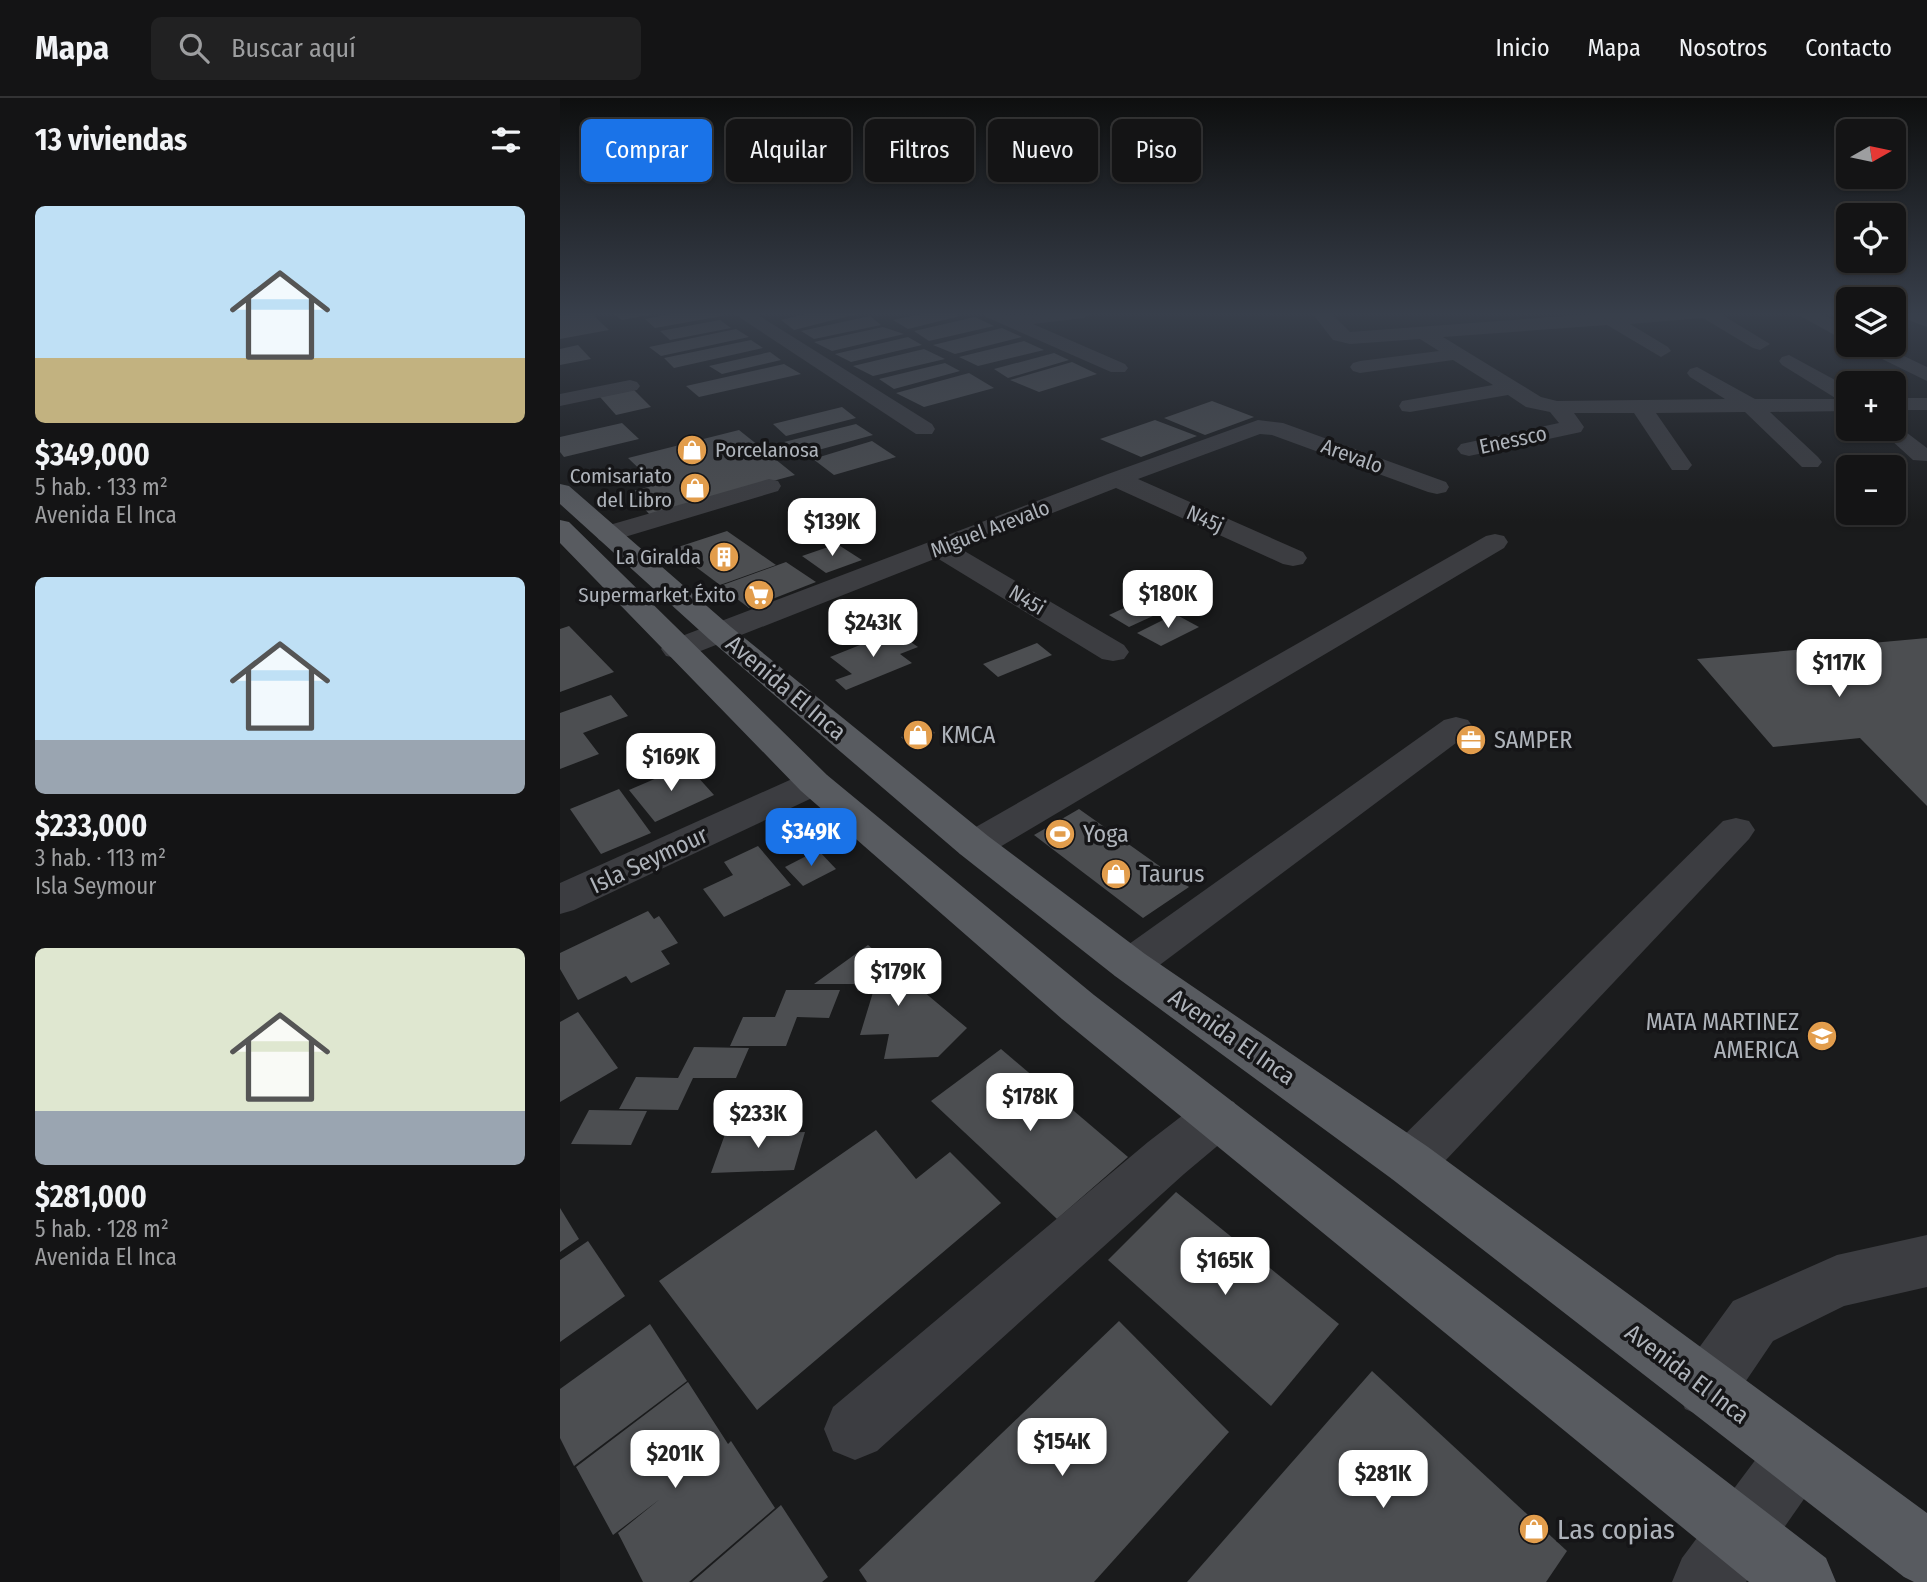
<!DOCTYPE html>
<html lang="es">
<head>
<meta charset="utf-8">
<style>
	body { margin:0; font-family:"Fira Sans Condensed",sans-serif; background:#212122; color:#f1f3f6; height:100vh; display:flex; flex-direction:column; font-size:26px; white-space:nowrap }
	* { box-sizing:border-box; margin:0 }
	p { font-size:23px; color:#9d9ea0 }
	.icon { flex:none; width:38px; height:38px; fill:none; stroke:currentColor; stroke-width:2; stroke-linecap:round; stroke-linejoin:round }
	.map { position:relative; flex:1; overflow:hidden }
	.panel { display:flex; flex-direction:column; background:#141415; width:560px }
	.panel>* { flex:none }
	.top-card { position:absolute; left:21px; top:21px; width:665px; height:63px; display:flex; gap:14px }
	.needle { width:46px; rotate:81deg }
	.tools { position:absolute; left:1276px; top:21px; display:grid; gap:14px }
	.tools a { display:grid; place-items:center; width:70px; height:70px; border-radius:10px; background:#141415; box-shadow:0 2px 5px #0004,0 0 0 2px #333334; font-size:35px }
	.price { position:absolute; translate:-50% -60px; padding:0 16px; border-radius:14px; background:#fff; color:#222; font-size:23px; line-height:46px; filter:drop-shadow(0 2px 4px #0008) }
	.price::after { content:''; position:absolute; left:50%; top:42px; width:21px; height:16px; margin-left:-10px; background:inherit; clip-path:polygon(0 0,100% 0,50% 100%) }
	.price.selected { background:#1a73e8; color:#fff }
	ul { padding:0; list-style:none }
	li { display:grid; align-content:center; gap:14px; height:371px; padding:0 35px }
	li span { display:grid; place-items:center; height:217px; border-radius:10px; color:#555 }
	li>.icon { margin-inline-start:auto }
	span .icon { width:126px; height:126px; fill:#fffc; stroke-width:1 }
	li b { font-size:30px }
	h2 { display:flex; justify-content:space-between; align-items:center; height:84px; padding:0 35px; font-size:30px }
	.chip { padding:0 24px; border-radius:10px; background:#141415; box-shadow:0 2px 5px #0004,0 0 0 2px #333334; font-size:24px; line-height:63px }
	.chip.selected { background:#1a73e8; color:#fff }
	header { display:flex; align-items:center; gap:42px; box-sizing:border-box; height:98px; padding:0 35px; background:#141415; border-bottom:2px solid #333334 }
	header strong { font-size:33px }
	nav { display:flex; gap:38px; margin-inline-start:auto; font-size:24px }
	.search { width:490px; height:63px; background:#212122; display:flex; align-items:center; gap:18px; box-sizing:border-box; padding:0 24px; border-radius:10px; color:#9d9ea0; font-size:26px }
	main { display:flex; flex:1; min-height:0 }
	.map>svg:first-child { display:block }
	.building { fill:#4c4e51 }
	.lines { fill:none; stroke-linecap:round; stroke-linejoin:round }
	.minor { fill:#3c3d41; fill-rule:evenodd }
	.major { fill:#585b60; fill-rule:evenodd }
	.labels { text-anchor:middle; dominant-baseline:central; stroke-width:7; stroke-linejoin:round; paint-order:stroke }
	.far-street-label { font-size:21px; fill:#aeb3ba; stroke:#151517 }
	.far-poi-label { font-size:21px; fill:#aeb3ba; stroke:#151517; text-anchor:end }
	.street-label { font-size:24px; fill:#aeb3ba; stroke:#151517 }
	.poi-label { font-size:24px; fill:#aeb3ba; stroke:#151517; text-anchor:start }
	.near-poi-label { font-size:28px; fill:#aeb3ba; stroke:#151517; text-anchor:start }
</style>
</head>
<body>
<header>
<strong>Mapa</strong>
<div class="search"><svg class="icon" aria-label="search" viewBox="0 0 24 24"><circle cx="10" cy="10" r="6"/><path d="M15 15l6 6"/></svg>Buscar aquí</div>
<nav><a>Inicio</a><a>Mapa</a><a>Nosotros</a><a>Contacto</a></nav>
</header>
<main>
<section class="panel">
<h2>13 viviendas<svg class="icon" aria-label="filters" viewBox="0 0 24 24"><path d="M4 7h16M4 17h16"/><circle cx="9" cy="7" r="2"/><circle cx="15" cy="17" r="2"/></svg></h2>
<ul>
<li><span style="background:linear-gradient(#bfe0f5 70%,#c2b280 0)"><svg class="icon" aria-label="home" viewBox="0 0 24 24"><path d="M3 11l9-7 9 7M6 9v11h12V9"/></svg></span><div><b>$349,000</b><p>5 hab. · 133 m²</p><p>Avenida El Inca</p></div></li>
<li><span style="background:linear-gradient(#bfe0f5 75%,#9aa5b1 0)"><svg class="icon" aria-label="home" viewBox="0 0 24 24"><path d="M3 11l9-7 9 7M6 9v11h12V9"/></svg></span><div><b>$233,000</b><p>3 hab. · 113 m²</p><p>Isla Seymour</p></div></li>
<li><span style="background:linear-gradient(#dfe7d0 75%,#9aa5b1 0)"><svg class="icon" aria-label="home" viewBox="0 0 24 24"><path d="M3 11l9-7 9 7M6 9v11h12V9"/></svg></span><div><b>$281,000</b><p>5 hab. · 128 m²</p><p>Avenida El Inca</p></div></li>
</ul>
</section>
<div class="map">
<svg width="1367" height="1484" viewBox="0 0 1367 1484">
	<rect width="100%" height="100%" fill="#1a1b1c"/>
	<g class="building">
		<path d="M18,215H31L49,232L0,241V218Z"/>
		<path d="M52,215H93V216L62,222Z"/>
		<path d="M115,215H159L162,218L95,230L85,221Z"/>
		<path d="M249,215H297V216L234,232L221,222Z"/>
		<path d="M366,215H394L400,218L348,231L333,222Z"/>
		<path d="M310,218L321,227L254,241L241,233Z"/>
		<path d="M415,219L434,228L369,243L354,233Z"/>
		<path d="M160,222L171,230L110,242L100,233Z"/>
		<path d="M323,229L344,236L272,253L254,244Z"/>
		<path d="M442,230L462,239L395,256L373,247Z"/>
		<path d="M176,231L189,239L101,258L89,249Z"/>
		<path d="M348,239L362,247L291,264L275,256Z"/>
		<path d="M191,242L203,250L114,270L104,260Z"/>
		<path d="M464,243L484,252L418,268L399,259Z"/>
		<path d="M18,247L31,261L0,267V251Z"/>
		<path d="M364,251L385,261L313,278L293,268Z"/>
		<path d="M210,254L221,262L162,276L149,268Z"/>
		<path d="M494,255L509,262L448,280L434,271Z"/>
		<path d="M512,264L537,276L479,294L450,282Z"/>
		<path d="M385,265L400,273L334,291L319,281Z"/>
		<path d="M224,266L241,276L139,299L126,288Z"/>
		<path d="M409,275L434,290L364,309L336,295Z"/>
		<path d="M74,292L91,309L56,317L40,299Z"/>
		<path d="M652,303L694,319L645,337L604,320Z"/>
		<path d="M282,309L296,320L226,338L213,326Z"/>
		<path d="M595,322L637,338L581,359L540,341Z"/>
		<path d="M62,325L79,341L4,359L0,354V339Z"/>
		<path d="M296,326L313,337L240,357L224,344Z"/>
		<path d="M179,332L235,377L90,417L69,394L96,387L68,360Z"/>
		<path d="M312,343L336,359L274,377L253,361Z"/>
		<path d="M167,433L216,467L160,487L112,451Z"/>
		<path d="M277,446L302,462L266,475L242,458Z"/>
		<path d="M226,464L256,484L189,510L160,488Z"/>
		<path d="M586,500L606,512L569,529L549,517Z"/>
		<path d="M615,516L639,529L601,548L577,535Z"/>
		<path d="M9,528L54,574L0,594V531Z"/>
		<path d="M335,533L358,549L340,556L352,565L286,592L275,582L292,576L270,559Z"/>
		<path d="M1367,540V708L1300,640L1213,649L1137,561Z"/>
		<path d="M477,545L492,557L438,579L423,566Z"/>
		<path d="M51,597L68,618L23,635L39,656L0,671V615Z"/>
		<path d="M368,629L375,635L347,646L341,639Z"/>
		<path d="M127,667L154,697L95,724L69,692Z"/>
		<path d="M59,691L91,735L41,756L10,711Z"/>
		<path d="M519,711L629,789L583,820L474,737Z"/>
		<path d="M198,748L231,787L164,819L143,791L173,777L164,764Z"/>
		<path d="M258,752L276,771L243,788L225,769Z"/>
		<path d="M88,813L94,821L99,818L118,845L101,853L110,866L71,885L66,878L18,902L0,871V855Z"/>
		<path d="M308,847L407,930L378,959L324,961L329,936L300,937L314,891L298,893L294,886H254Z"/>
		<path d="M226,892H280L269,920L237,919L226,948H170L183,919H215Z"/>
		<path d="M18,914L58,970L0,1004V924Z"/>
		<path d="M134,949L189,950L176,980H133L118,1012L59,1011L76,979L118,980Z"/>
		<path d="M441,951L568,1059L497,1121L371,1003Z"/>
		<path d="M29,1012L87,1013L71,1047L11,1046Z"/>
		<path d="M211,1026L208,1035L245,1034L234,1072L151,1075L168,1028Z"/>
		<path d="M316,1032L356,1081L390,1054L441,1105L197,1312L99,1183Z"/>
		<path d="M616,1094L779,1226L711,1308L548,1162Z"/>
		<path d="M0,1110L19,1141L0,1154Z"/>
		<path d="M28,1143L65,1198L0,1244V1162Z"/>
		<path d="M559,1223L669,1334L534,1484H307L299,1472Z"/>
		<path d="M90,1226L127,1283L14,1368L0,1340V1291Z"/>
		<path d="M812,1273L1007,1453L986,1484H627Z"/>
		<path d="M128,1284L168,1346L171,1343L215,1410L129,1484H83L58,1435L100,1401L53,1437L16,1369Z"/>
		<path d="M221,1407L268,1479L262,1484H132Z"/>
	</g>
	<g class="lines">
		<g class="minor">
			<path d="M173,215H195L372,326L375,331L372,336H356Z"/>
			<path d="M423,215L453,217L533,215L524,220L473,226L565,266L568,270L565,274H551L426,219Z"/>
			<path d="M752,215H771L790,234L1046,215H1159L1210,246L1200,252L1193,250L1143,220L1070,226L1108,249L1111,253L1101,259L1047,227L883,239L981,299L997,303L1165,301L1130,279L1127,275L1130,271L1137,269L1195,301H1277L1222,267L1219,263L1222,259L1229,257L1288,289V313L1210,314L1258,359L1262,364L1258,369H1242L1185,314L1096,315L1132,367L1128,372H1112L1074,315H1014L1024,329L1021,334L909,358L901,356L897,351L901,346L999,325L990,314L966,309L948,297L850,314L842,313L839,308L842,303L933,287L893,262L800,275L793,273L790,269L793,265L800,263L879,253L860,241L790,246L773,242Z"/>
			<path d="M1235,215H1259L1288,229V241L1280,240Z"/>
			<path d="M1338,215L1367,217V229L1341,219Z"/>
			<path d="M1327,250L1367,269V283L1320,260L1317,256L1320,252Z"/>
			<path d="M70,282L77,284L80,288L77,292L0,308V296Z"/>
			<rect x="1334" y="300" width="33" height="12"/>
			<path d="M698,322L723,325L886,384L889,389L886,394L877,396L868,394L712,337L700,336L578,381L743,454L747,460L743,466L733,468L723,466L556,390L401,451L564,547L569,554L564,561L553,563L542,561L377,460L128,558L117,560L106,558L101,551L106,544L548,376Z"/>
			<path d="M1334,325L1367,350V363L1353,362L1319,331H1334Z"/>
			<path d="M209,381L218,383L221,388L218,393L48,444L39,442L35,436L39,430Z"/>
			<path d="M935,436L944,438L948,444L944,450L428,756L414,760L400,756L395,747L400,738L926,438Z"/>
			<path d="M896,619L908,622L913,629L908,636L585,878L570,883L555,878L548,867L555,856L884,622Z"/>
			<path d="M254,674L267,677L272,685L267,693L14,812L0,816V785L241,677Z"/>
			<path d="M1176,720L1189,723L1195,732L1189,741L868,1081L850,1087L832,1081L824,1065L832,1049L1163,723Z"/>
			<path d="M657,998L674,1004L682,1019L674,1034L624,1076L317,1353L295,1362L273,1353L264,1331L273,1309L588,1044L640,1004Z"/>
			<path d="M1367,1137V1189L1284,1208L1213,1243L1167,1311L1146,1320L1125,1311L1116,1290L1125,1269L1173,1203L1277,1157Z"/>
			<path d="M1236,1328L1258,1337L1267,1359L1258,1381L1186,1484H1112L1122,1460L1214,1337Z"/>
		</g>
		<g class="major">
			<path d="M0,386L9,388L171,529L428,738L585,856L868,1049L1367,1415V1484H1354L1344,1479L832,1081L555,878L400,756L149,541L0,406Z"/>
			<path d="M0,422L9,424L267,677L534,897L1266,1460L1276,1484H1189L502,921L241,693L0,445Z"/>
		</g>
	</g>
	<linearGradient id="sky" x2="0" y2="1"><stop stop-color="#0e0f0f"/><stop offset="0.51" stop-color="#383f4b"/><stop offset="1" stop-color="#383f4b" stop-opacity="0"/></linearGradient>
	<rect width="1367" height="423" fill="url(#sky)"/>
	<defs>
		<g id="shop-disc" transform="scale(1.575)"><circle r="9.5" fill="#e29d4c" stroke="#151517"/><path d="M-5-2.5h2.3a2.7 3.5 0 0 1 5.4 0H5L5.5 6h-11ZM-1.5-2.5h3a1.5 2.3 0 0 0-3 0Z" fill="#fff"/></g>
		<g id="building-disc" transform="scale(1.575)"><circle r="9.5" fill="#e29d4c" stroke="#151517"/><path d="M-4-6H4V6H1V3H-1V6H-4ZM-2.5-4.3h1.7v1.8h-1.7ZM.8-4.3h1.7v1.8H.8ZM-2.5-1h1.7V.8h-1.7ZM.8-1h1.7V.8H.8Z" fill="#fff"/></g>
		<g id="supermarket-disc" transform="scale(1.575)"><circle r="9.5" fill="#e29d4c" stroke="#151517"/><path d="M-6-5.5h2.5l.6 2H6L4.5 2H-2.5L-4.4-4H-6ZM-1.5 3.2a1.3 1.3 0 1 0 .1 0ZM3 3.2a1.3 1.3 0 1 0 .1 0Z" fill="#fff"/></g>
		<g id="office-disc" transform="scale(1.575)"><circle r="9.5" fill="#e29d4c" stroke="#151517"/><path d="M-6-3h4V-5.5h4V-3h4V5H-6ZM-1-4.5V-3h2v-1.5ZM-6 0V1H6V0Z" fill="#fff"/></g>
		<g id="stadium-disc" transform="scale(1.575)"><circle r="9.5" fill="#e29d4c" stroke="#151517"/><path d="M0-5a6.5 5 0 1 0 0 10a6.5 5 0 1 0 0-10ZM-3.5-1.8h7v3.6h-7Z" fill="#fff"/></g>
		<g id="school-disc" transform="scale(1.575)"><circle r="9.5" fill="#e29d4c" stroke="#151517"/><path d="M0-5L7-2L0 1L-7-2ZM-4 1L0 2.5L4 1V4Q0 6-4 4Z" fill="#fff"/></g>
	</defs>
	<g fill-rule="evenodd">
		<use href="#shop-disc" x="132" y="352"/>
		<use href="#shop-disc" x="135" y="390"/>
		<use href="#building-disc" x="164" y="459"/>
		<use href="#supermarket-disc" x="199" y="497"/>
		<use href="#shop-disc" x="358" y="637"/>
		<use href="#office-disc" x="911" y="642"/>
		<use href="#stadium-disc" x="500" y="736"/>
		<use href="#shop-disc" x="556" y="776"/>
		<use href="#school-disc" x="1262" y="938"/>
		<use href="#shop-disc" x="974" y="1431"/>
	</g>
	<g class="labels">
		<g class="far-street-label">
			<text transform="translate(953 342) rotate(-12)">Enessco</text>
			<text transform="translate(792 358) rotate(20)">Arevalo</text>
			<text transform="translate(645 421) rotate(24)">N45j</text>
			<text transform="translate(430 431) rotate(-21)">Miguel Arevalo</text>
			<text transform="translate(467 502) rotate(31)">N45i</text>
		</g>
		<g class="far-poi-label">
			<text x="155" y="352" text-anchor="start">Porcelanosa</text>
			<text x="112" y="378">Comisariato<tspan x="112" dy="24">del Libro</tspan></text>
			<text x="141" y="459">La Giralda</text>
			<text x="176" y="497">Supermarket Éxito</text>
		</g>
		<g class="street-label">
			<text transform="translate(226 590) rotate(40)">Avenida El Inca</text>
			<text transform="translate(89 762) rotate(-25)">Isla Seymour</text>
			<text transform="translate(672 939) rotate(35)">Avenida El Inca</text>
			<text transform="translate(1127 1276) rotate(37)">Avenida El Inca</text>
		</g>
		<g class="poi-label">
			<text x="381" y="637">KMCA</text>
			<text x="934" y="642">SAMPER</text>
			<text x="523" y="736">Yoga</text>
			<text x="579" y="776">Taurus</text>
			<text x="1239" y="924" text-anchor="end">MATA MARTINEZ<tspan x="1239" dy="28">AMERICA</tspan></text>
		</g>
		<g class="near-poi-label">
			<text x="997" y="1431">Las copias</text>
		</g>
	</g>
</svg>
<div class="tools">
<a><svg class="needle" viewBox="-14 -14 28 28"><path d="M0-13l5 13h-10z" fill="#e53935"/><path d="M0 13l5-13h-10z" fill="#9d9ea0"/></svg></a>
<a><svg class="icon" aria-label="locate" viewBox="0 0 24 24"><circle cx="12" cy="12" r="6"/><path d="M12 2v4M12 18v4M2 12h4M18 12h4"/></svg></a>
<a><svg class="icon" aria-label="layers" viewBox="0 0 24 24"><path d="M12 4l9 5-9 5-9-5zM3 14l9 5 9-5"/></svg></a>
<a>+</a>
<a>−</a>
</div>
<b class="price" style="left:272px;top:460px">$139K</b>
<b class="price" style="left:608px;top:532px">$180K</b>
<b class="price" style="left:313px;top:561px">$243K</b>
<b class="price" style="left:1279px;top:601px">$117K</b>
<b class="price" style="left:111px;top:695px">$169K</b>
<b class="price selected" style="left:251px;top:770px">$349K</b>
<b class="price" style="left:338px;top:910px">$179K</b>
<b class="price" style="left:470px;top:1035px">$178K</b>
<b class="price" style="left:198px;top:1052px">$233K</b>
<b class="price" style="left:665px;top:1199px">$165K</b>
<b class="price" style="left:502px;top:1380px">$154K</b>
<b class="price" style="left:115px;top:1392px">$201K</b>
<b class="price" style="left:823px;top:1412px">$281K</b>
<div class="top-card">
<a class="chip selected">Comprar</a>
<a class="chip">Alquilar</a>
<a class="chip">Filtros</a>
<a class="chip">Nuevo</a>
<a class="chip">Piso</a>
</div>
</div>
</main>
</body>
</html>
